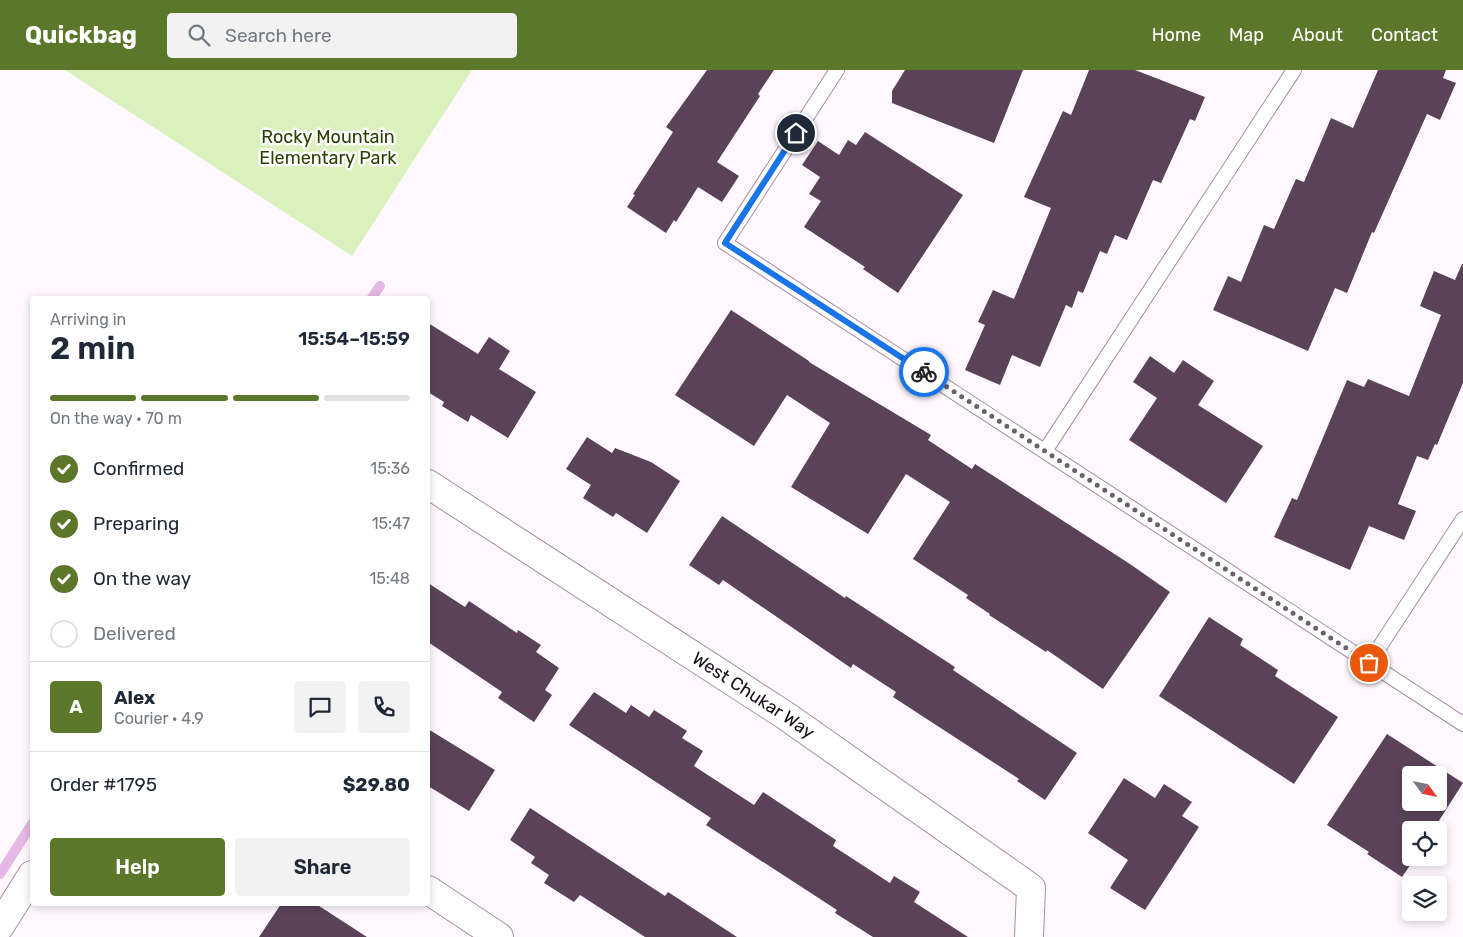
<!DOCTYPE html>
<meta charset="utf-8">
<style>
body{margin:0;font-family:Rubik,sans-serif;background:#f2f2f3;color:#1f2937;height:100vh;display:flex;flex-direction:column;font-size:19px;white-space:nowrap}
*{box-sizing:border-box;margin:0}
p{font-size:16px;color:#747a83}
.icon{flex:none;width:28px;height:28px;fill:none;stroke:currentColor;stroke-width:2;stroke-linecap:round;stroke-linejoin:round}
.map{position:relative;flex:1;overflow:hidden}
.details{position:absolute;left:30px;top:226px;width:400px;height:610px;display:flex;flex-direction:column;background:#fff;border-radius:5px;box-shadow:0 2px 8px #0003}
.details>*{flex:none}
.needle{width:32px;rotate:123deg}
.fabs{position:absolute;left:1402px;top:696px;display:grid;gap:10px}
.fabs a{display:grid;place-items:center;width:45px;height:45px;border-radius:5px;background:#fff;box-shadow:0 2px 8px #0003;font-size:25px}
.pin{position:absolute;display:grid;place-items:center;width:42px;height:42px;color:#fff;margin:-21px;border:2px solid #fff;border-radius:50%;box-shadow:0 1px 5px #0007}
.courier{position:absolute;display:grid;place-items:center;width:50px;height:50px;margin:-25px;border:4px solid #1a73e8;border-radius:50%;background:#fff;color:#222;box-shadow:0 1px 6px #0007}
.summary em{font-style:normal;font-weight:600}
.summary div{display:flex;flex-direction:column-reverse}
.summary{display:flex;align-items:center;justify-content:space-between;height:85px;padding:0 20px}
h1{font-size:32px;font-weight:600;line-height:38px}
.bar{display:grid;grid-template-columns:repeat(4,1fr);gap:8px 5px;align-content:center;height:60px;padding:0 20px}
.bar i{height:6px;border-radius:4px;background:#e0e1e3}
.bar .on{background:#5b772a}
.bar p{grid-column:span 4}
.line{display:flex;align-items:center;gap:12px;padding:0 20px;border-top:1px solid #e0e1e3}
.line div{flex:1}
.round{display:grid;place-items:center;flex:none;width:52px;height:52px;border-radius:5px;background:#f2f2f3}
ol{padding:0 20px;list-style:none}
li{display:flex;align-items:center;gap:15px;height:55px}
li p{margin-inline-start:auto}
li .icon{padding:5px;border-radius:50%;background:#5b772a;color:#fff;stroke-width:4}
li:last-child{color:#747a83}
li i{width:28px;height:28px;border:2px solid #e0e1e3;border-radius:50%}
.button{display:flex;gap:10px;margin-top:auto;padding:10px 20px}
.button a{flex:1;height:58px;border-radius:5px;background:#5b772a;color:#fff;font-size:20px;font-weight:600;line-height:58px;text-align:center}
.button a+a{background:#f2f2f3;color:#1f2937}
header{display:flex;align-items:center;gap:30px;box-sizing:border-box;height:70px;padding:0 25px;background:#5b772a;color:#fff}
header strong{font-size:24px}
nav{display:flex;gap:28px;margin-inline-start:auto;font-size:18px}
.search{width:350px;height:45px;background:#f2f2f3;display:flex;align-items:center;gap:12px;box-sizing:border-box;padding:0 18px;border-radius:5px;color:#747a83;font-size:19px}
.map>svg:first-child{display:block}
.green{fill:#daf0bd}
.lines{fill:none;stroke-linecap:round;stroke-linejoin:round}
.stream{stroke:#e6b8e5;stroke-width:10}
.building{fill:#5a4359;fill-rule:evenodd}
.service-casing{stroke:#a78da6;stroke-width:16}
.minor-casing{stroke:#a78da6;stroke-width:30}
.service{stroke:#fff;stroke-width:14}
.minor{stroke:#fff;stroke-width:28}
.done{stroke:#6a626a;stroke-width:5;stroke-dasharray:0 9}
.route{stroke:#1a73e8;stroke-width:6}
.labels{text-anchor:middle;stroke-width:5;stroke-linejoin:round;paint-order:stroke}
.park-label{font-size:18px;fill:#2c4000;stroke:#fff}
.street-label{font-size:18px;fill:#1a101a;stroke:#fff}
</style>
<header>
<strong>Quickbag</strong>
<div class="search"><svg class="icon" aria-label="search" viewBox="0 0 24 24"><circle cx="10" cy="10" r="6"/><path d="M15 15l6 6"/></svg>Search here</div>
<nav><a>Home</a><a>Map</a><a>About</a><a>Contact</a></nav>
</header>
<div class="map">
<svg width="1463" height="867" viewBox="0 0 1463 867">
<rect width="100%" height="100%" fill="#fff9ff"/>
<path class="green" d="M 65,0 L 472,0 L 352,186 Z"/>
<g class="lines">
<path class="stream" d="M 371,229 L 380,216
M 0,804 L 32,754"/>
</g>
<path class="building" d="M 707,0 L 774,0 L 758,24 L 760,26 L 717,92 L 739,106 L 722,132 L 698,117 L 676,152 L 674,150 L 666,163 L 627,137 L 635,125 L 633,124 L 673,62 L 666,57 Z
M 905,0 L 1023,0 L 994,73 L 892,33 L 892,21 Z
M 1089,0 L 1135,0 L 1205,27 L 1195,51 L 1190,49 L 1161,113 L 1153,110 L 1127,170 L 1115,165 L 1107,184 L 1100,181 L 1083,223 L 1078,221 L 1072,238 L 1066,235 L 1040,297 L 1012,285 L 1000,315 L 965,300 L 985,255 L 978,252 L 993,220 L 1014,229 L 1051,138 L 1024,127 L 1063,41 L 1071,45 Z
M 1378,0 L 1446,0 L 1443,8 L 1456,13 L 1440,50 L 1427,44 L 1374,163 L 1372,162 L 1347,223 L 1335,218 L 1308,281 L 1213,240 L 1228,206 L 1241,212 L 1264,155 L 1274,159 L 1296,109 L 1304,112 L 1331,48 L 1353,58 Z
M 865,62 L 963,125 L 898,223 L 863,199 L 865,197 L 804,157 L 821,131 L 809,124 L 820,107 L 802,95 L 818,71 L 839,85 L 848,70 L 856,75 Z
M 1462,194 L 1463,194 L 1463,313 L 1437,375 L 1435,374 L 1428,390 L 1417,386 L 1398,434 L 1416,441 L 1404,470 L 1369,456 L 1350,500 L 1274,467 L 1292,428 L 1297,430 L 1347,310 L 1364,317 L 1368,309 L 1409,326 L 1441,245 L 1420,236 L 1434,201 L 1455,210 Z
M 731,240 L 809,291 L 809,292 L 931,365 L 928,370 L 972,399 L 975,394 L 1130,494 L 1170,522 L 1103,619 L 1047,580 L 1046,582 L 989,545 L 990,544 L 966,528 L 968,525 L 913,489 L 950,432 L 906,404 L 868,464 L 791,417 L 830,353 L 787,325 L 754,376 L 675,325 Z
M 428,253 L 478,284 L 489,267 L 510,281 L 499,299 L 536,322 L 508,368 L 471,345 L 468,352 L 442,336 L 444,332 L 428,322 Z
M 1150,286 L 1174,303 L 1183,290 L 1214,311 L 1198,335 L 1263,376 L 1226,433 L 1129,370 L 1157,328 L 1133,312 Z
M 587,367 L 612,383 L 615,378 L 651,392 L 680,411 L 647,463 L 616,443 L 613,447 L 583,428 L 591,415 L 566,399 Z
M 722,446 L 845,528 L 846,526 L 955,597 L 953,600 L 1077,683 L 1045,730 L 1017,711 L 1019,709 L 893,627 L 896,622 L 853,594 L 851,598 L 723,510 L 719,515 L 689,495 Z
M 428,513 L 465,537 L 469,531 L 517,563 L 518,560 L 541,575 L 536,582 L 559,598 L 545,620 L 552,625 L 534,652 L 498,628 L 502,622 L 428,572 Z
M 1209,547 L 1243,569 L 1240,575 L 1278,600 L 1275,606 L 1338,647 L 1294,714 L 1159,626 Z
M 594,622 L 626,643 L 631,635 L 649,647 L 654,640 L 687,661 L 682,668 L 703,681 L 694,696 L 754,735 L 763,722 L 836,770 L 833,776 L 890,813 L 894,806 L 920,822 L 914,832 L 968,867 L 873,867 L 835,843 L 837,840 L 706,755 L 711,748 L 569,655 Z
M 428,659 L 495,700 L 469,741 L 428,716 Z
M 1387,664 L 1463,713 L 1433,760 L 1411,760 L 1411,788 L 1415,788 L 1402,807 L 1367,784 L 1369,782 L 1327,755 ZM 1411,705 L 1439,705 L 1439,732 L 1411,732 Z
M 1124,708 L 1155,728 L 1164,714 L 1192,732 L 1182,746 L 1199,757 L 1145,840 L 1110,818 L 1128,790 L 1088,763 Z
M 530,738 L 665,826 L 668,822 L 737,867 L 645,867 L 580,825 L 574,832 L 544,813 L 549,805 L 531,793 L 535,787 L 510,770 Z
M 281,834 L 316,834 L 367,867 L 259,867 Z"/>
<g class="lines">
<defs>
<path id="service" d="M 837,0 L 725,173 L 1463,654
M 1045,381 L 1294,0
M 1369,593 L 1463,449"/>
<g id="minor">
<path id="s1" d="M 428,414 L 786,646 L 1031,818 L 1029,867"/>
<path d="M 428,820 L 499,867"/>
<path d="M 0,856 L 32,805"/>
</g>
</defs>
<use href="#service" class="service-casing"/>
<use href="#minor" class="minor-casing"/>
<use href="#service" class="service"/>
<use href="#minor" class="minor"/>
</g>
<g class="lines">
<path class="done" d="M 924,302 L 1369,593"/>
<path class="route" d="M 796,63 L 725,173 L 924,302"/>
</g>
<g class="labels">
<g class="park-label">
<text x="328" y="73">Rocky Mountain<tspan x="328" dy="21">Elementary Park</tspan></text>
</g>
<g class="street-label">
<text dy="6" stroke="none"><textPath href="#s1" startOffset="388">West Chukar Way</textPath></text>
</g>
</g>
</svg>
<div class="fabs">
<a><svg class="needle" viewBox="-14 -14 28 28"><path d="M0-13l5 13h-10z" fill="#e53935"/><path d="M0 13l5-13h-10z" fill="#747a83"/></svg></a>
<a><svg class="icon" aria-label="locate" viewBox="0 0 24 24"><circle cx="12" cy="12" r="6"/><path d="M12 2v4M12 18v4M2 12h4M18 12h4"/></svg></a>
<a><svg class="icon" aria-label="layers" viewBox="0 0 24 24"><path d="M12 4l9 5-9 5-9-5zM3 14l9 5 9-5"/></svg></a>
</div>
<div class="pin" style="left:1369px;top:593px;background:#ea580c"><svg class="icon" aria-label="bag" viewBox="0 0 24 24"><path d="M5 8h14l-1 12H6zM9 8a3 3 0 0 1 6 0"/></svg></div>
<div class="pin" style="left:796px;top:63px;background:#1f2937"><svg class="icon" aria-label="home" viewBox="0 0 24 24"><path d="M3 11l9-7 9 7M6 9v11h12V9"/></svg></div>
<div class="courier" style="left:924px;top:302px"><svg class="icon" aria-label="bike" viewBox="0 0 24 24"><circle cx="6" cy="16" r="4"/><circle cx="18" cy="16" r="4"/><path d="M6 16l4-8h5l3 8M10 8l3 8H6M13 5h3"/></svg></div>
<section class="details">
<div class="summary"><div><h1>2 min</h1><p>Arriving in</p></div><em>15:54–15:59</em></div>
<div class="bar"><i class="on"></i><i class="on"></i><i class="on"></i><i></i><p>On the way · 70 m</p></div>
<ol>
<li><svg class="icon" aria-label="check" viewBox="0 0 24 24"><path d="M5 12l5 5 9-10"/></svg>Confirmed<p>15:36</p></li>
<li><svg class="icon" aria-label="check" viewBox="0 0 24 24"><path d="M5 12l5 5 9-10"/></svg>Preparing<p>15:47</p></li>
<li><svg class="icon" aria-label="check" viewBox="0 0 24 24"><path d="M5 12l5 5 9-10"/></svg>On the way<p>15:48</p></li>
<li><i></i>Delivered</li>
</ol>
<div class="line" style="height:90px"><b class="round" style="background:#5b772a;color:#fff">A</b><div><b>Alex</b><p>Courier · 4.9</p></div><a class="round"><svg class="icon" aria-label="chat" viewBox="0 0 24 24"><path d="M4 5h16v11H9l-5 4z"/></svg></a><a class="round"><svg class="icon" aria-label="phone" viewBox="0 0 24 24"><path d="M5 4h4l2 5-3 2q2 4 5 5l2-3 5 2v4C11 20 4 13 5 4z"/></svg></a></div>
<div class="line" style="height:65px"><div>Order #1795</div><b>$29.80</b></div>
<div class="button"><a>Help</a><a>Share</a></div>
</section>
</div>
